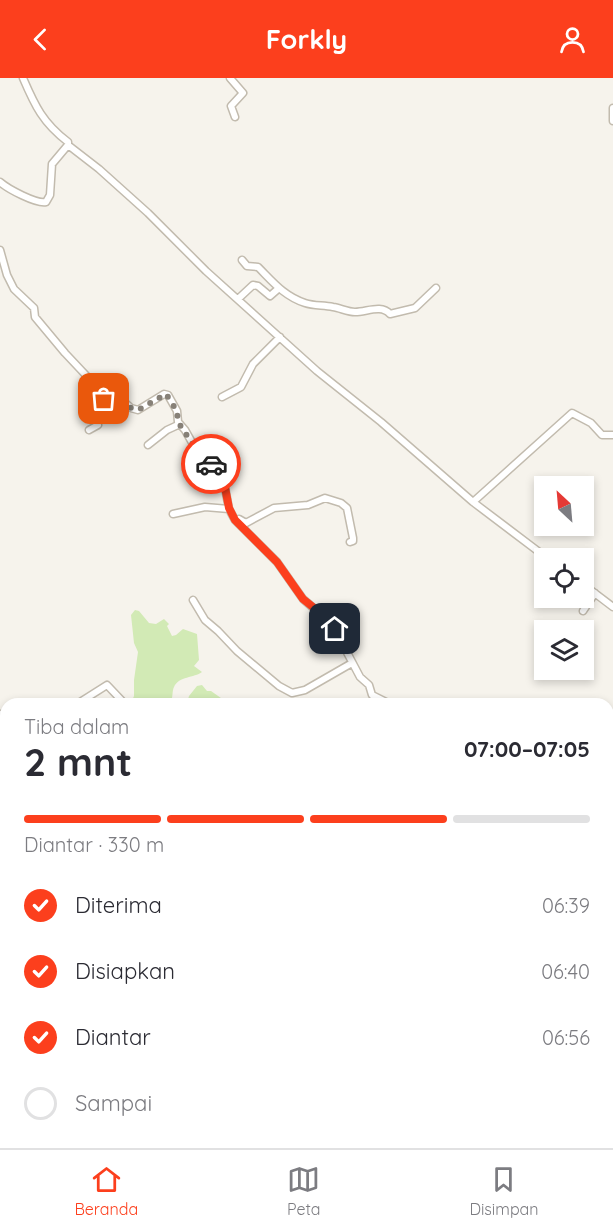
<!DOCTYPE html>
<html lang="id">
<meta charset="utf-8">
<style>
body{margin:0;font-family:Quicksand,sans-serif;background:#f2f2f3;color:#2b2b33;height:100vh;display:flex;flex-direction:column;font-size:22px;white-space:nowrap}
*{box-sizing:border-box;margin:0}
p{font-size:20px;color:#7c7c81}
.icon{flex:none;width:33px;height:33px;fill:none;stroke:currentColor;stroke-width:2;stroke-linecap:round;stroke-linejoin:round}
.map{position:relative;flex:1;overflow:hidden}
.sheet{position:absolute;left:0px;top:620px;width:614px;height:452px;display:flex;flex-direction:column;background:#fff;border-radius:18px 18px 0 0;box-shadow:0 3px 9px #0003}
.sheet>*{flex:none}
.needle{width:39px;rotate:334deg}
.fabs{position:absolute;left:534px;top:398px;display:grid;gap:12px}
.fabs a{display:grid;place-items:center;width:60px;height:60px;border-radius:0px;background:#fff;box-shadow:0 3px 9px #0003;font-size:30px}
.pin{position:absolute;display:grid;place-items:center;width:51px;height:51px;color:#fff;margin:-26px;border-radius:12px;box-shadow:0 3px 9px #0006}
.courier{position:absolute;display:grid;place-items:center;width:60px;height:60px;margin:-30px;border:4px solid #fc3f1d;border-radius:50%;background:#fff;color:#222;box-shadow:0 2px 8px #0007}
.summary em{font-style:normal;font-weight:700}
.summary div{display:flex;flex-direction:column-reverse}
.summary{display:flex;align-items:center;justify-content:space-between;height:102px;padding:0 24px}
h1{font-size:39px;font-weight:700;line-height:45px}
.bar{display:grid;grid-template-columns:repeat(4,1fr);gap:9px 6px;align-content:center;height:72px;padding:0 24px}
.bar i{height:8px;border-radius:4px;background:#e1e1e2}
.bar .selected{background:#fc3f1d}
.bar p{grid-column:span 4}
ol{padding:0 24px;list-style:none}
li{display:flex;align-items:center;gap:18px;height:66px}
li p{margin-inline-start:auto}
li .icon{padding:6px;border-radius:50%;background:#fc3f1d;color:#fff;stroke-width:4}
li:last-child{color:#7c7c81}
li i{width:33px;height:33px;border:3px solid #e1e1e2;border-radius:50%}
header{display:flex;justify-content:space-between;align-items:center;height:78px;padding:0 24px;background:#fc3f1d;color:#fff;font-size:27px;font-weight:700}
.menu{display:flex;justify-content:space-around;align-items:center;height:84px;border-top:2px solid #e1e1e2;background:#fff;font-size:16px;color:#7c7c81}
.menu a{display:grid;justify-items:center;gap:3px}
.menu .selected{color:#fc3f1d}
.map>svg:first-child{display:block}
.green{fill:#d2eab5}
.lines{fill:none;stroke-linecap:round;stroke-linejoin:round}
.minor-casing{stroke:#c2bbae;stroke-width:9}
.minor{stroke:#fff;stroke-width:6}
.done{stroke:#878178;stroke-width:6;stroke-dasharray:0 10.8}
.route{stroke:#fc3f1d;stroke-width:8}
</style>
<header><svg class="icon" aria-label="back" viewBox="0 0 24 24"><path d="M15 5l-7 7 7 7"/></svg>Forkly<svg class="icon" aria-label="person" viewBox="0 0 24 24"><circle cx="12" cy="8" r="4"/><path d="M4 21q1-7 8-7t8 7"/></svg></header>
<div class="map">
<svg width="613" height="1070" viewBox="0 0 613 1070">
<rect width="100%" height="100%" fill="#f6f3ec"/>
<path class="green" d="M 135,532 L 139,533 L 149,545 L 156,546 L 164,541 L 169,546 L 167,548 L 172,558 L 176,557 L 183,551 L 197,556 L 199,582 L 194,588 L 202,594 C 194,600 179,598 174,609 C 172,613 173,619 171,624 L 167,625 L 161,620 L 157,621 L 157,625 L 131,625 L 134,618 L 134,602 L 138,574 L 134,565 L 131,537 Z
M 202,607 L 207,613 L 211,613 L 228,625 L 187,625 L 189,618 L 197,608 Z"/>
<g class="lines">
<defs>
<path id="minor" d="M 230,0 L 243,15 L 231,28 L 235,39
M 613,30 L 613,43
M 68,67 L 99,91 L 148,135 L 206,193 L 317,293 L 381,344 L 473,424 L 547,480
M 0,104 C 8,111 36,126 46,124 L 50,117 L 52,86 L 68,67 L 68,64 C 43,45 35,28 23,0
M 0,172 L 7,197 L 14,211 L 34,230 L 35,239 L 65,275 L 97,309 L 108,325 L 121,321 L 131,330 L 138,332 L 164,316 L 168,317 L 177,333 L 178,344 L 185,352 L 194,368 L 223,399 L 229,431 L 235,442 L 277,484 L 303,521 L 332,546 L 360,599 L 369,607 L 372,617 L 390,626
M 242,182 L 247,188 L 258,189 C 273,204 284,218 305,225 C 314,228 323,227 333,229 C 340,230 348,234 355,234 C 367,234 381,226 390,236 L 415,230 L 436,210
M 238,221 L 253,207 L 258,208 L 270,218 L 278,211
M 222,319 L 241,309 L 253,286 L 280,259
M 89,352 L 98,347 L 95,337 L 107,330 L 108,325
M 148,367 L 167,352 L 180,346
M 473,424 L 572,335 L 591,345 L 602,357 L 613,357
M 173,436 L 205,429 L 229,431
M 239,441 L 246,445 L 274,430 L 308,427 L 325,420 L 341,425 L 347,430 L 353,460 L 353,463 L 350,464
M 584,507 L 613,529
M 193,522 L 205,542 L 218,553 L 237,573 L 279,608 L 292,615 L 305,612 L 352,585
M 583,533 L 595,515
M 77,626 L 107,607 L 125,626
M 0,636 L 6,644
M 608,750 L 613,752
M 0,801 L 6,805
M 608,926 L 613,923
M 293,1065 L 301,1070
M 6,1070 L 44,1065
M 393,1070 L 396,1065
M 459,1070 L 462,1065"/>
</defs>
<use href="#minor" class="minor-casing"/>
<use href="#minor" class="minor"/>
</g>
<g class="lines">
<path class="done" d="M 104,321 L 108,325 L 121,321 L 131,330 L 138,332 L 166,316 L 177,333 L 178,344 L 200,377 L 211,386"/>
<path class="route" d="M 211,386 L 223,399 L 229,430 L 235,442 L 277,484 L 303,521 L 329,542 L 335,551"/>
</g>
</svg>
<div class="fabs">
<a><svg class="needle" viewBox="-14 -14 28 28"><path d="M0-13l5 13h-10z" fill="#e53935"/><path d="M0 13l5-13h-10z" fill="#7c7c81"/></svg></a>
<a><svg class="icon" aria-label="locate" viewBox="0 0 24 24"><circle cx="12" cy="12" r="6"/><path d="M12 2v4M12 18v4M2 12h4M18 12h4"/></svg></a>
<a><svg class="icon" aria-label="layers" viewBox="0 0 24 24"><path d="M12 4l9 5-9 5-9-5zM3 14l9 5 9-5"/></svg></a>
</div>
<div class="pin" style="left:104px;top:321px;background:#ea580c"><svg class="icon" aria-label="bag" viewBox="0 0 24 24"><path d="M5 8h14l-1 12H6zM9 8a3 3 0 0 1 6 0"/></svg></div>
<div class="pin" style="left:335px;top:551px;background:#1f2937"><svg class="icon" aria-label="home" viewBox="0 0 24 24"><path d="M3 11l9-7 9 7M6 9v11h12V9"/></svg></div>
<div class="courier" style="left:211px;top:386px"><svg class="icon" aria-label="car" viewBox="0 0 24 24"><path d="M5 17H2v-5l4-1 3-4h7l3 4 3 1v5h-3M9 17h6M6 11h13"/><circle cx="7" cy="17" r="2"/><circle cx="17" cy="17" r="2"/></svg></div>
<section class="sheet">
<div class="summary"><div><h1>2 mnt</h1><p>Tiba dalam</p></div><em>07:00–07:05</em></div>
<div class="bar"><i class="selected"></i><i class="selected"></i><i class="selected"></i><i></i><p>Diantar · 330 m</p></div>
<ol>
<li><svg class="icon" aria-label="check" viewBox="0 0 24 24"><path d="M5 12l5 5 9-10"/></svg>Diterima<p>06:39</p></li>
<li><svg class="icon" aria-label="check" viewBox="0 0 24 24"><path d="M5 12l5 5 9-10"/></svg>Disiapkan<p>06:40</p></li>
<li><svg class="icon" aria-label="check" viewBox="0 0 24 24"><path d="M5 12l5 5 9-10"/></svg>Diantar<p>06:56</p></li>
<li><i></i>Sampai</li>
</ol>
</section>
</div>
<nav class="menu">
<a class="selected"><svg class="icon" aria-label="home" viewBox="0 0 24 24"><path d="M3 11l9-7 9 7M6 9v11h12V9"/></svg>Beranda</a>
<a><svg class="icon" aria-label="map" viewBox="0 0 24 24"><path d="M3 6l6-2 6 2 6-2v14l-6 2-6-2-6 2zM9 4v14M15 6v14"/></svg>Peta</a>
<a><svg class="icon" aria-label="saved" viewBox="0 0 24 24"><path d="M7 4h10v16l-5-4-5 4z"/></svg>Disimpan</a>
</nav>
